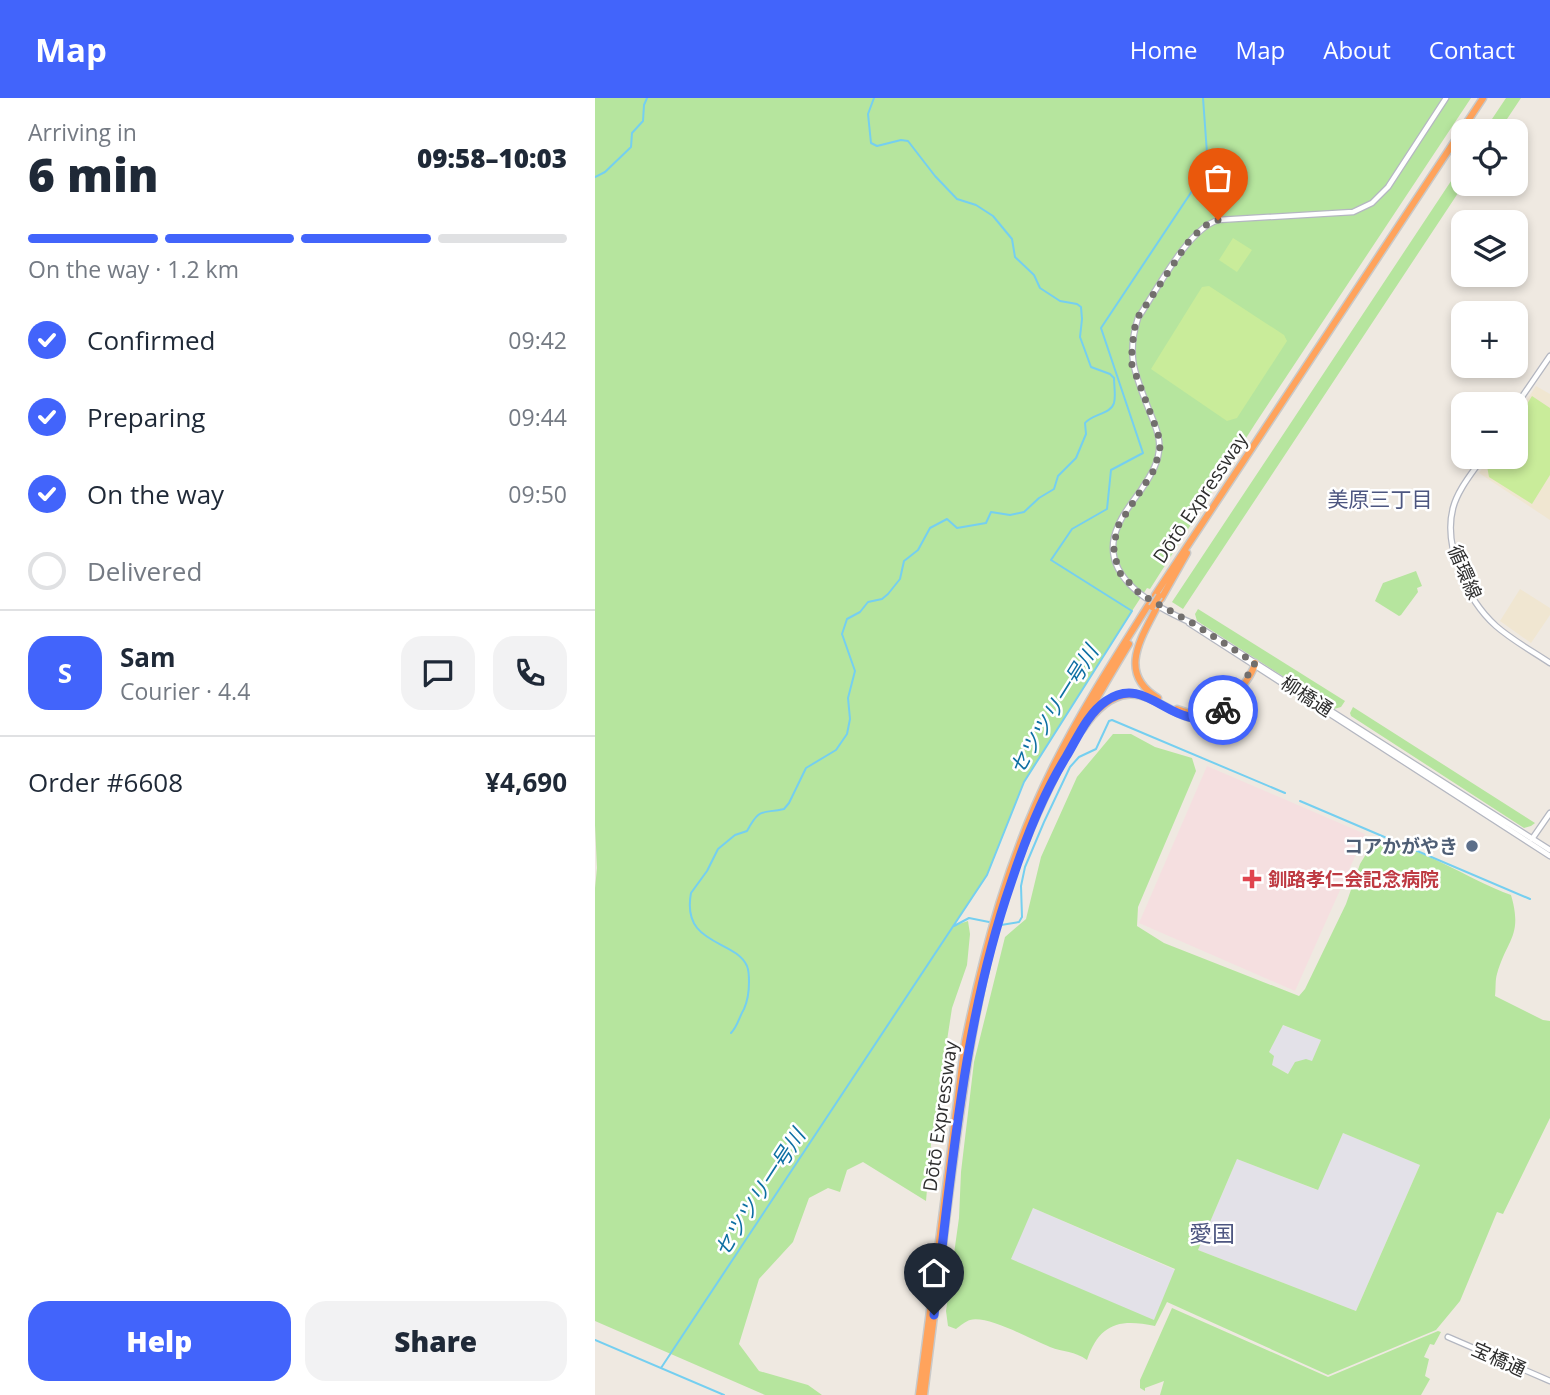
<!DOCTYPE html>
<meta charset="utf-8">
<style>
body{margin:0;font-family:"Open Sans","Noto Sans JP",sans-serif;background:#f2f2f3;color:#1f2937;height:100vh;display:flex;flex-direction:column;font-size:26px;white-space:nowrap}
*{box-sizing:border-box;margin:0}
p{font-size:23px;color:#747a83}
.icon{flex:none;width:38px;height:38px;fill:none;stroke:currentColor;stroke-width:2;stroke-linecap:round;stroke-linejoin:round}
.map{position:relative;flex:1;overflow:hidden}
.side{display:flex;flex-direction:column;background:#fff;width:595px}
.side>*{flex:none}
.buttons{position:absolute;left:856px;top:21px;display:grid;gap:14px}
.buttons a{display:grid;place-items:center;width:77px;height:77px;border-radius:14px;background:#fff;box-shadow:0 4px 10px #0003;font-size:35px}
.pin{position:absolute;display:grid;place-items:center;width:60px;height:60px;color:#fff;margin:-72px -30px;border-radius:50% 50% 50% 0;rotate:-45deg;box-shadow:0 0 7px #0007}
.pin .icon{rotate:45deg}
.courier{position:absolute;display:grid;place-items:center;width:70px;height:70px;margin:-35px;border:5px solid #4264fb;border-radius:50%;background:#fff;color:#222;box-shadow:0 2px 9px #0007}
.overview em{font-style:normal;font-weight:800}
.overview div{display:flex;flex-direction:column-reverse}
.overview{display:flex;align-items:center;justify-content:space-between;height:119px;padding:0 28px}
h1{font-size:46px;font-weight:800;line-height:52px}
.bar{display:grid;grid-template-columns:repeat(4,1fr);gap:10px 7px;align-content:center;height:84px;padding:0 28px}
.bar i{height:9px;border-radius:5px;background:#e0e1e3}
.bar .on{background:#4264fb}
.bar p{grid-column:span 4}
.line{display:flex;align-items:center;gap:18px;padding:0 28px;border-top:2px solid #e0e1e3}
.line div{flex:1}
.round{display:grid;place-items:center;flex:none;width:74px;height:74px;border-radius:21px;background:#f2f2f3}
ol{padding:0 28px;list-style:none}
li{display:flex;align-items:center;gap:21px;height:77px}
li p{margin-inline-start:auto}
li .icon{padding:7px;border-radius:50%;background:#4264fb;color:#fff;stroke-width:4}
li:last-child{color:#747a83}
li i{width:38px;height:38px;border:4px solid #e0e1e3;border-radius:50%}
.cta{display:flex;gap:14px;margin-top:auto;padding:14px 28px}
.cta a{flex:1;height:80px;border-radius:21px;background:#4264fb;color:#fff;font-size:28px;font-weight:800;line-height:80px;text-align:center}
.cta a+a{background:#f2f2f3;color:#1f2937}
header{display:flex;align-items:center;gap:42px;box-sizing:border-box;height:98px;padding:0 35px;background:#4264fb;color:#fff}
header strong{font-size:33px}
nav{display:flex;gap:38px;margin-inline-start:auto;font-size:24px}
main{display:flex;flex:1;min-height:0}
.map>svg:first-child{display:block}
.industrial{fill:#e3e1e8}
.education{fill:#f0e6d1}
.medical{fill:#f5dfe0}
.green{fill:#b6e59e;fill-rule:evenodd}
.pitch{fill:#c9ec9a}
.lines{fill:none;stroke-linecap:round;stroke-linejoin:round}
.stream{stroke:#75cff0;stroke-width:2}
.minor-casing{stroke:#b4b7c1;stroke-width:7}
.highway-casing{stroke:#c9c9c9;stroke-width:9}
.minor{stroke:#fff;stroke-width:4.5}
.highway{stroke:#ffa35c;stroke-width:6}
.highway-bridge-casing{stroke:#c9c9c9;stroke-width:9;stroke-linecap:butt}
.highway-bridge{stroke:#ffa35c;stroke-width:6}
.done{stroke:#726f6d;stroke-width:7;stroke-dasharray:0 12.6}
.route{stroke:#4264fb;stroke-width:9}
.service-dot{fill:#5c6f8a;stroke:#fff;stroke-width:2.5}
.health-dot{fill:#e0444e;stroke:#fff;stroke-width:2.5}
.labels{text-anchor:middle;stroke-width:5;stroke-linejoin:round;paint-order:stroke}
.street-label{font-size:19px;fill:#2e2e2e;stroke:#fff}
.service-label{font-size:19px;font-weight:bold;fill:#4e5e75;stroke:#fff;text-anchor:end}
.health-label{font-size:19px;font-weight:bold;fill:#be3a42;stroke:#fff;text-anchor:start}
.neighbourhood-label{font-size:21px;fill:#4d5680;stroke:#fff}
.water-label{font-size:21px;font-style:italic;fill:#0d6fa3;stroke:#fff}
.quarter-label{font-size:23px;fill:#4d5680;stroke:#fff}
</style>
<header>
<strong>Map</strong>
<nav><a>Home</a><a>Map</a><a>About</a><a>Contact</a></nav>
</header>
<main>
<section class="side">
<div class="overview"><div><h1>6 min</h1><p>Arriving in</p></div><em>09:58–10:03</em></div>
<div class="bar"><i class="on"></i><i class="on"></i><i class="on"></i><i></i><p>On the way · 1.2 km</p></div>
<ol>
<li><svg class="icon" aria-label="check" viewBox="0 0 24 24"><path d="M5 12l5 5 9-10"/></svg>Confirmed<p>09:42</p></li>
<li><svg class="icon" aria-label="check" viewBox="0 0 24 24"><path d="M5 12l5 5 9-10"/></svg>Preparing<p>09:44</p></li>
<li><svg class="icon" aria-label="check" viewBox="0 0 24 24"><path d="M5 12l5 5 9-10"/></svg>On the way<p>09:50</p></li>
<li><i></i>Delivered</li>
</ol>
<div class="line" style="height:126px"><b class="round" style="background:#4264fb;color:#fff">S</b><div><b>Sam</b><p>Courier · 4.4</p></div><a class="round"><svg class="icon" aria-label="chat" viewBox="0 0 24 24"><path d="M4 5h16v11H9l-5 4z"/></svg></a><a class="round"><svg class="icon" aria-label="phone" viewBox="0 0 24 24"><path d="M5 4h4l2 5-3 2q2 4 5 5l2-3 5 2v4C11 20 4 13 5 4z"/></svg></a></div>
<div class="line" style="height:91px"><div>Order #6608</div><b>¥4,690</b></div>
<div class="cta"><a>Help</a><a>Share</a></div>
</section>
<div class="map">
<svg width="955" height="1297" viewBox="0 0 955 1297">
<rect width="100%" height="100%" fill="#efe9e1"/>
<path class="industrial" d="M 687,927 L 726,942 L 717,964 L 694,976 L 676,967 L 674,954 Z
M 748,1035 L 825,1067 L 761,1213 L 603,1152 L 642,1061 L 722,1092 Z
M 438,1110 L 580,1172 L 559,1223 L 415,1161 Z"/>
<path class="education" d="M 941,288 L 955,296 L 955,422 L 884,375 L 895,359 L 920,359 L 921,319 Z
M 925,491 L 955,510 L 955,517 L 936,545 L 905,523 Z"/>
<path class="medical" d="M 612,668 L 770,736 L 700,893 L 544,825 Z"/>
<path class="green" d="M 0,0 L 876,0 L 660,326 L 555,491 L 552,490 L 537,513 L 429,684 L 392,777 L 358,828 L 373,823 L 375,836 L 372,867 L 357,910 L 336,1046 L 331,1103 L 268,1064 L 252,1072 L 245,1094 L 233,1090 L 214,1100 L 198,1144 L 164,1181 L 144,1246 L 164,1273 L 213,1287 L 227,1297 L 170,1297 L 0,1223 L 0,790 L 2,770 L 0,727 Z
M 911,0 L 926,0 L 904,33 L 889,33 Z
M 868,65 L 869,86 L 588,511 L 577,504 Z
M 821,473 L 827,488 L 822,490 L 823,494 L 806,517 L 804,518 L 780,503 L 788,485 Z
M 603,511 L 750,603 L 746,609 L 739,611 L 602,523 L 600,516 Z
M 758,609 L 940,725 L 936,728 L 929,730 L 756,618 L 755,615 Z
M 518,636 L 536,636 L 560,649 L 597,660 L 601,673 L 543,809 L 542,828 L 569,845 L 704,898 L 710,891 L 751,806 L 765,766 L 779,743 C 823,746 874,782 916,797 C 928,838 912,841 902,876 C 900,882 901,891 900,898 L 948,922 L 955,923 L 955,1020 L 908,1116 L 902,1114 L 865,1203 L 841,1232 L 733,1277 L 572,1204 L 560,1228 C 524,1220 504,1226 492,1262 C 480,1253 468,1254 455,1249 C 437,1242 393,1217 375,1222 C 371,1223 365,1228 361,1231 L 353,1228 L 351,1213 L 364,1120 L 366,1074 L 379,964 L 410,839 L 431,821 L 446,759 L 482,679 ZM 688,927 L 726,942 L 717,963 L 711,961 L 700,964 L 693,976 L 677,967 L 679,958 L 674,954 ZM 748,1035 L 825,1067 L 761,1213 L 603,1152 L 642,1061 L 723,1092 ZM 438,1110 L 580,1171 L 559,1222 L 416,1161 Z
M 577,1210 L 733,1279 L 843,1233 L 846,1234 L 839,1247 L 835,1246 L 829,1259 L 834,1261 L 830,1278 L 835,1281 L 826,1297 L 565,1297 L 569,1283 L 550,1290 L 550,1293 L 545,1290 L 545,1282 Z"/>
<path class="pitch" d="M 638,140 L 657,152 L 642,174 L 624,162 Z
M 614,188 L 689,237 L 692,243 L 642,320 L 632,323 L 556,271 L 607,189 Z
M 937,298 L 955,310 L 955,377 L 937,406 L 894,379 L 892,368 L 898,359 L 920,359 L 921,323 Z"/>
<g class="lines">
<path class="stream" d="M 0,79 L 10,74 L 36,49 L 37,35 L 48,23 L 49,7 L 52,0
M 705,703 L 935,801
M 406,827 L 424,824 L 427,819 L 426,788 L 430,769 L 449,724 L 475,669 L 484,659 L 501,651 L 514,623 L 517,622 L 690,695
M 359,828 L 374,820 L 394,824
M 136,935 C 143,928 144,919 149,911 C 153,902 154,894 154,884 C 154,878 154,873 152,868 C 140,841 86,848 96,795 L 112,773 L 123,751 L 140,737 L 152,733 C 165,709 166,716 189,711 L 194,705 L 211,670 L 241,652 L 252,636 L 255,621 L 253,600 L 260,573 L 247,536 L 252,521 L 265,514 L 273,504 L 287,501 L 293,496 L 305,481 L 309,463 L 323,452 L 335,430 L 352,421 L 362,430 L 391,425 L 396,414 L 415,417 L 429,414 L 444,400 L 459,391 L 463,378 L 481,360 L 491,336 L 490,325 C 497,316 516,316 519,305 C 521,298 519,288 519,280 L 515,276 L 496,269 L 485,239 L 487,221 L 486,209 L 482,206 L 465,203 L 445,190 L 439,177 L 420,159 L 417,141 L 398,118 L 381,107 L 362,101 L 340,78 L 313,43 L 306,42 L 282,48 L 276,45 L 273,16 L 279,0
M 0,1242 L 129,1297
M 66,1270 L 392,777 L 429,684 L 537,513 L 456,462 L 477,431 L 512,411 L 516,372 L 548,355 L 506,230 L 613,69 L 608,0"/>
<defs>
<path id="minor" d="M 851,0 L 793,89 L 777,105 L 758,114 L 623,122 C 592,132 562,192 543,220 C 531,258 540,276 554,312 C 558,322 563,332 564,343 C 566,362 556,377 546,392 C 538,403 528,415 523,428 C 500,479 562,510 599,526 L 955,752
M 920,309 L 955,258
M 888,359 C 878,374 863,391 858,410 C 848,449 872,502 901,528 C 917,542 937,553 955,565
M 594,525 L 955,758
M 937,741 L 955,715
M 853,1239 L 955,1283"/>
<path id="highway" d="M 560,497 L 888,0
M 566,501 L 592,455
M 561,511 C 545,542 523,576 563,600
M 582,611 L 600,617 L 618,613
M 487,632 C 551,536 589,674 641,597 C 648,587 658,576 660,565
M 324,1297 L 370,944 C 389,850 414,758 457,671 C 485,614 520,560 554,506
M 329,1297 C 338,1223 348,1149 357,1075 C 369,986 381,896 407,809 C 436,715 483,630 534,546"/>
</defs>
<use href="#minor" class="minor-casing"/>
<use href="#highway" class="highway-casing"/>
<use href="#minor" class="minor"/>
<use href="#highway" class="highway"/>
<defs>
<path id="highway-bridge" d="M 557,509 L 564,498"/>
</defs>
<use href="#highway-bridge" class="highway-bridge-casing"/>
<use href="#highway-bridge" class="highway-bridge"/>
</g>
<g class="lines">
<path class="done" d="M 623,122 L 609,128 L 594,143 L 543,219 L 539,232 L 536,264 L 563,335 L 565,351 L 559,372 L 523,428 L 519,446 L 519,456 L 525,475 L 545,496 L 599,526 L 660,565 L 638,602 L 628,612"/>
<path class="route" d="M 339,1217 C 357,1072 368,924 416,785 C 430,742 447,698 471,659 C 482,641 492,616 511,603 C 555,572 579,643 628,612"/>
</g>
<circle class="service-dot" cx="877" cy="748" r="7"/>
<path class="health-dot" d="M653.5 770.5h7v7h7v7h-7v7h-7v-7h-7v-7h7z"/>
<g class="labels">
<g class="street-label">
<text transform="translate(605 400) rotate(-56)" y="7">Dōtō Expressway</text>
<text transform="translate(870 474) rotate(67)" y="7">循環線</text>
<text transform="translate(712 598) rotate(33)" y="7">柳橋通</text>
<text transform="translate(345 1018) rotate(-82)" y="7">Dōtō Expressway</text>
<text transform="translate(904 1261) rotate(24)" y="7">宝橋通</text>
</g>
<g class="service-label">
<text x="863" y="755">コアかがやき</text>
</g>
<g class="health-label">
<text x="673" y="788">釧路孝仁会記念病院</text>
</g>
<g class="neighbourhood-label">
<text x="785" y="409">美原三丁目</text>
</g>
<g class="water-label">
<text transform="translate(459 612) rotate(-58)" y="7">セツツリ一号川</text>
<text transform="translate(165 1095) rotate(-57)" y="7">セツツリ一号川</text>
</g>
<g class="quarter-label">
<text x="617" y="1144">愛国</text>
</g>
</g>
</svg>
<div class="buttons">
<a><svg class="icon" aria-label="locate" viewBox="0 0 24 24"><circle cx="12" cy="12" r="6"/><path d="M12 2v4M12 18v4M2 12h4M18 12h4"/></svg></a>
<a><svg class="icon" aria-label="layers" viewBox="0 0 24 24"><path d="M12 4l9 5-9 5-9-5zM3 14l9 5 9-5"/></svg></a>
<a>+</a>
<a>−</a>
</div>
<div class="pin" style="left:623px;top:122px;background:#ea580c"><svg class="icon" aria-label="bag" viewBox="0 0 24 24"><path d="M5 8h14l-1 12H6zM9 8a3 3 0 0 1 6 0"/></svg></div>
<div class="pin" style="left:339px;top:1217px;background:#1f2937"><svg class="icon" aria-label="home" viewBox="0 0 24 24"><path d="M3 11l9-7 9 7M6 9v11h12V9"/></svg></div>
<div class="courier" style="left:628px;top:612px"><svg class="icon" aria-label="bike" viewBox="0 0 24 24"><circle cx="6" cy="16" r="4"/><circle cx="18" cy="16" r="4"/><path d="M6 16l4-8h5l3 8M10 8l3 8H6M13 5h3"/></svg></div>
</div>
</main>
